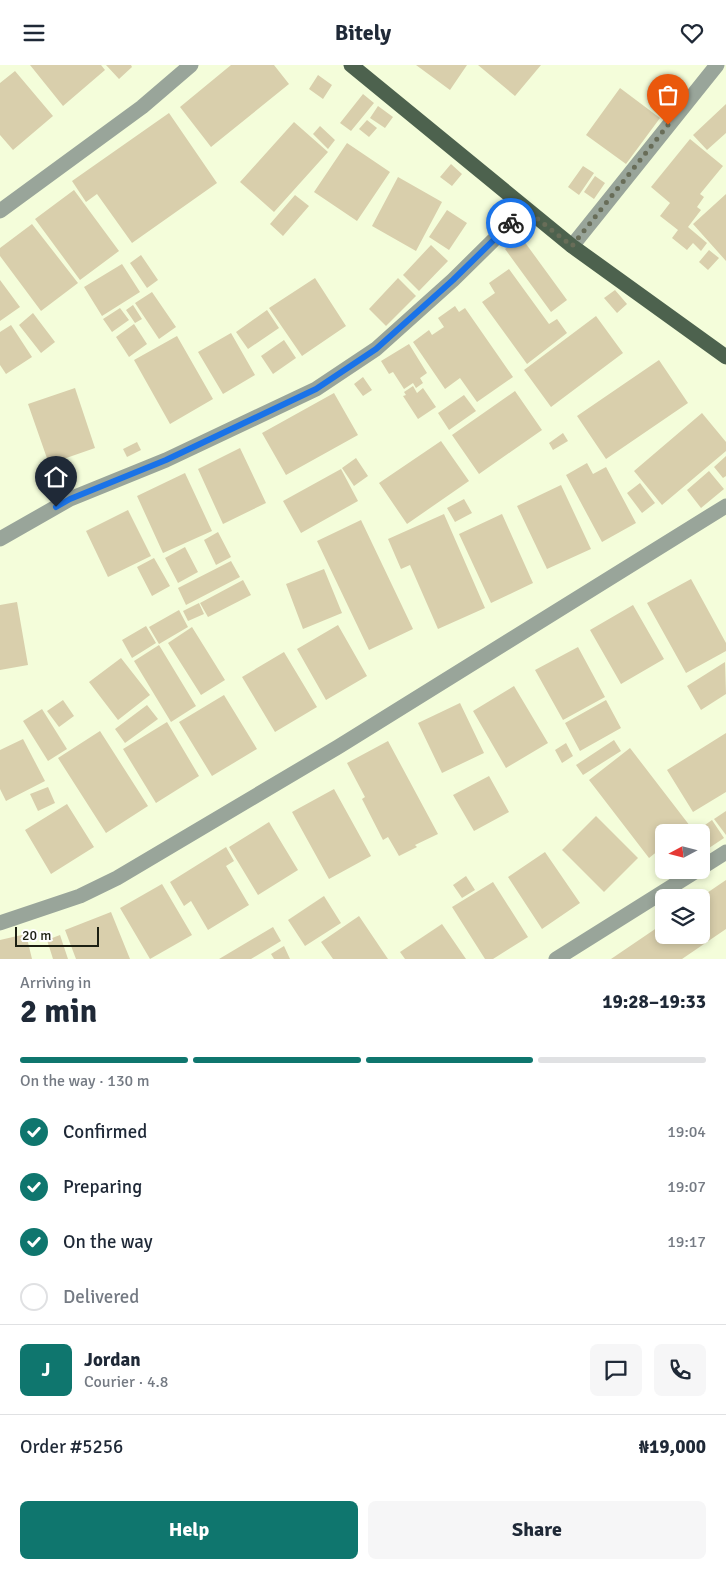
<!DOCTYPE html>
<meta charset="utf-8">
<style>
body{margin:0;font-family:Signika,sans-serif;background:#f6f6f7;color:#1f2937;height:100vh;display:flex;flex-direction:column;font-size:19px;white-space:nowrap}
*{box-sizing:border-box;margin:0}
p{font-size:16px;color:#747a83}
.icon{flex:none;width:28px;height:28px;fill:none;stroke:currentColor;stroke-width:2;stroke-linecap:round;stroke-linejoin:round}
.map{position:relative;height:894px;overflow:hidden}
.details{display:flex;flex-direction:column;background:#fff;flex:1}
.details>*{flex:none}
.needle{width:32px;rotate:263deg}
.buttons{position:absolute;left:655px;top:759px;display:grid;gap:10px}
.buttons a{display:grid;place-items:center;width:55px;height:55px;border-radius:8px;background:#fff;box-shadow:0 2px 8px #0003;font-size:25px}
.scale{position:absolute;left:15px;bottom:12px;width:84px;box-sizing:border-box;padding-left:5px;border:2px solid #1c1f12;border-top:0;font-size:14px;line-height:18px;white-space:nowrap;color:#1c1f12;-webkit-text-stroke:4px #fff;paint-order:stroke}
.pin{position:absolute;display:grid;place-items:center;width:42px;height:42px;color:#fff;margin:-51px -21px;border-radius:50% 50% 50% 0;rotate:-45deg;box-shadow:0 0 5px #0007}
.pin .icon{rotate:45deg}
.courier{position:absolute;display:grid;place-items:center;width:50px;height:50px;margin:-25px;border:4px solid #1a73e8;border-radius:50%;background:#fff;color:#222;box-shadow:0 1px 6px #0007}
.overview em{font-style:normal;font-weight:800}
.overview div{display:flex;flex-direction:column-reverse}
.overview{display:flex;align-items:center;justify-content:space-between;height:85px;padding:0 20px}
h1{font-size:32px;font-weight:800;line-height:38px}
.bar{display:grid;grid-template-columns:repeat(4,1fr);gap:8px 5px;align-content:center;height:60px;padding:0 20px}
.bar i{height:6px;border-radius:4px;background:#e0e1e3}
.bar .active{background:#0f766e}
.bar p{grid-column:span 4}
.line{display:flex;align-items:center;gap:12px;padding:0 20px;border-top:1px solid #e0e1e3}
.line div{flex:1}
.round{display:grid;place-items:center;flex:none;width:52px;height:52px;border-radius:8px;background:#f6f6f7}
ol{padding:0 20px;list-style:none}
li{display:flex;align-items:center;gap:15px;height:55px}
li p{margin-inline-start:auto}
li .icon{padding:5px;border-radius:50%;background:#0f766e;color:#fff;stroke-width:4}
li:last-child{color:#747a83}
li i{width:28px;height:28px;border:2px solid #e0e1e3;border-radius:50%}
.primary-button{display:flex;gap:10px;margin-top:auto;padding:10px 20px}
.primary-button a{flex:1;height:58px;border-radius:8px;background:#0f766e;color:#fff;font-size:20px;font-weight:800;line-height:58px;text-align:center}
.primary-button a+a{background:#f6f6f7;color:#1f2937}
header{display:flex;justify-content:space-between;align-items:center;height:65px;padding:0 20px;background:#fff;font-size:22px;font-weight:800}
.map>svg:first-child{display:block}
.building{fill:#d9cfac}
.lines{fill:none;stroke-linecap:round;stroke-linejoin:round}
.minor{stroke:#99a59a;stroke-width:15}
.major{stroke:#4d624e;stroke-width:15}
.done{stroke:#686d58;stroke-width:5;stroke-dasharray:0 9}
.route{stroke:#1a73e8;stroke-width:6}
</style>
<header><svg class="icon" aria-label="menu" viewBox="0 0 24 24"><path d="M4 6h16M4 12h16M4 18h16"/></svg>Bitely<svg class="icon" aria-label="heart" viewBox="0 0 24 24"><path d="M12 20l-8-8c-3-5 5-10 8-4 3-6 11-1 8 4z"/></svg></header>
<div class="map">
<svg width="726" height="894" viewBox="0 0 726 894">
<rect width="100%" height="100%" fill="#f4fdda"/>
<path class="building" d="M 30,0 L 101,0 L 105,5 L 63,41 Z
M 106,0 L 131,0 L 132,2 L 119,14 Z
M 231,0 L 274,0 L 289,19 L 211,82 L 180,42 Z
M 416,0 L 467,0 L 450,25 Z
M 478,0 L 541,0 L 515,31 Z
M 15,6 L 53,51 L 13,85 L 0,70 L 0,18 Z
M 318,10 L 332,20 L 323,34 L 309,24 Z
M 620,23 L 660,53 L 626,99 L 586,70 Z
M 363,29 L 374,38 L 351,66 L 340,58 Z
M 726,39 L 726,68 L 707,85 L 693,70 Z
M 378,41 L 393,52 L 385,63 L 370,53 Z
M 169,48 L 217,118 L 132,178 L 97,129 L 86,137 L 72,116 Z
M 367,55 L 377,63 L 369,72 L 359,64 Z
M 294,57 L 328,87 L 274,147 L 240,117 Z
M 320,61 L 335,75 L 328,84 L 313,69 Z
M 690,74 L 723,101 L 700,129 L 704,132 L 697,142 L 701,145 L 688,162 L 707,178 L 701,186 L 693,178 L 687,185 L 672,173 L 678,165 L 660,151 L 670,138 L 651,122 Z
M 347,78 L 390,107 L 357,156 L 314,127 Z
M 451,99 L 462,109 L 452,121 L 440,112 Z
M 583,101 L 594,108 L 579,130 L 568,122 Z
M 595,111 L 605,118 L 594,134 L 584,127 Z
M 398,112 L 442,137 L 416,186 L 372,161 Z
M 74,125 L 119,186 L 80,215 L 35,154 Z
M 726,129 L 726,196 L 693,159 Z
M 295,130 L 309,141 L 283,171 L 270,159 Z
M 447,145 L 467,158 L 449,185 L 429,172 Z
M 32,159 L 78,218 L 41,246 L 0,191 L 0,183 Z
M 521,172 L 567,235 L 551,247 L 505,184 Z
M 431,180 L 448,196 L 419,226 L 403,210 Z
M 709,185 L 719,193 L 708,205 L 699,197 Z
M 141,190 L 158,215 L 147,223 L 130,198 Z
M 122,199 L 140,227 L 102,251 L 84,222 Z
M 509,204 L 549,259 L 557,254 L 567,268 L 527,299 L 482,237 L 495,228 L 489,218 Z
M 315,213 L 346,261 L 302,291 L 269,243 Z
M 398,213 L 416,231 L 386,261 L 369,244 Z
M 0,215 L 20,242 L 0,256 Z
M 615,225 L 627,239 L 617,248 L 604,233 Z
M 152,227 L 176,262 L 159,274 L 135,238 Z
M 133,240 L 142,254 L 135,258 L 126,245 Z
M 455,241 L 459,247 L 465,243 L 513,312 L 477,337 L 460,313 L 445,324 L 413,277 L 429,265 L 432,270 L 444,262 L 438,253 Z
M 120,243 L 129,255 L 112,267 L 103,254 Z
M 267,245 L 279,263 L 248,284 L 236,267 Z
M 33,248 L 55,277 L 41,288 L 19,260 Z
M 596,251 L 623,288 L 551,342 L 524,305 Z
M 134,259 L 147,279 L 129,292 L 116,272 Z
M 11,260 L 32,292 L 6,309 L 0,300 L 0,267 Z
M 231,268 L 255,310 L 223,329 L 198,287 Z
M 177,271 L 213,334 L 170,359 L 134,295 Z
M 284,275 L 296,293 L 273,309 L 261,291 Z
M 409,279 L 427,308 L 420,313 L 423,318 L 416,323 L 413,318 L 404,324 L 393,307 L 389,309 L 381,296 Z
M 659,295 L 688,338 L 606,394 L 577,351 Z
M 363,312 L 372,325 L 363,331 L 354,319 Z
M 413,321 L 417,328 L 423,323 L 436,342 L 418,354 L 403,331 L 406,330 L 404,327 Z
M 75,323 L 95,383 L 49,399 L 28,339 Z
M 515,326 L 542,365 L 479,409 L 452,370 Z
M 334,328 L 358,370 L 286,410 L 262,368 Z
M 464,330 L 476,346 L 449,365 L 438,348 Z
M 702,348 L 726,377 L 726,386 L 662,440 L 634,406 Z
M 563,368 L 568,376 L 553,385 L 549,378 Z
M 441,376 L 469,416 L 407,459 L 379,418 Z
M 137,377 L 141,385 L 127,392 L 123,384 Z
M 240,383 L 266,438 L 223,459 L 198,404 Z
M 726,391 L 726,411 L 723,413 L 714,402 Z
M 356,393 L 368,411 L 354,421 L 342,403 Z
M 587,398 L 593,409 L 606,402 L 636,458 L 602,477 L 566,410 Z
M 341,404 L 358,436 L 301,468 L 283,436 Z
M 709,406 L 724,424 L 701,443 L 687,425 Z
M 185,408 L 212,466 L 163,488 L 137,431 Z
M 640,418 L 655,438 L 642,448 L 627,428 Z
M 561,420 L 591,484 L 547,504 L 517,441 Z
M 464,434 L 472,448 L 455,457 L 447,443 Z
M 128,445 L 151,491 L 108,512 L 86,466 Z
M 444,449 L 485,543 L 438,564 L 410,500 L 401,504 L 388,474 Z
M 502,449 L 533,518 L 491,538 L 459,469 Z
M 361,455 L 413,564 L 369,585 L 317,476 Z
M 218,467 L 231,492 L 216,500 L 204,475 Z
M 185,482 L 198,507 L 178,518 L 165,493 Z
M 154,493 L 170,521 L 152,531 L 137,502 Z
M 231,496 L 240,512 L 186,540 L 178,523 Z
M 324,504 L 342,548 L 303,564 L 286,519 Z
M 691,514 L 726,578 L 726,586 L 686,608 L 647,538 Z
M 243,515 L 251,530 L 208,552 L 200,538 Z
M 17,537 L 28,600 L 0,605 L 0,540 Z
M 199,538 L 204,549 L 188,556 L 183,546 Z
M 633,540 L 664,594 L 621,619 L 590,565 Z
M 179,545 L 188,562 L 159,579 L 149,562 Z
M 338,560 L 367,611 L 326,635 L 297,584 Z
M 146,561 L 156,578 L 132,593 L 122,575 Z
M 192,562 L 225,615 L 201,630 L 168,578 Z
M 159,580 L 196,641 L 171,657 L 134,596 Z
M 578,582 L 605,632 L 563,655 L 535,605 Z
M 284,587 L 317,642 L 275,667 L 242,612 Z
M 121,593 L 150,630 L 118,655 L 89,617 Z
M 725,597 L 726,629 L 701,645 L 687,621 Z
M 514,621 L 548,678 L 506,703 L 473,646 Z
M 224,630 L 257,684 L 212,711 L 179,657 Z
M 63,635 L 74,651 L 59,662 L 47,646 Z
M 606,635 L 621,663 L 580,686 L 565,658 Z
M 460,638 L 484,688 L 442,708 L 418,658 Z
M 147,640 L 158,654 L 125,678 L 115,664 Z
M 42,644 L 67,684 L 48,696 L 23,656 Z
M 167,657 L 199,711 L 156,738 L 123,684 Z
M 100,666 L 148,741 L 106,768 L 58,693 Z
M 726,668 L 726,727 L 693,747 L 667,705 Z
M 23,674 L 45,716 L 6,736 L 0,724 L 0,685 Z
M 614,675 L 621,686 L 583,710 L 576,700 Z
M 388,676 L 438,769 L 415,780 L 417,782 L 399,791 L 388,772 L 383,775 L 362,734 L 365,732 L 347,698 Z
M 566,678 L 573,691 L 562,698 L 555,685 Z
M 630,683 L 690,761 L 681,768 L 664,768 L 664,781 L 649,793 L 589,715 Z
M 489,711 L 509,747 L 474,766 L 453,730 Z
M 48,722 L 55,738 L 38,746 L 30,729 Z
M 334,724 L 371,791 L 329,814 L 292,747 Z
M 67,739 L 94,782 L 51,809 L 25,765 Z
M 726,746 L 726,770 L 714,754 Z
M 596,751 L 638,793 L 604,827 L 562,785 Z
M 712,755 L 724,773 L 709,783 L 701,770 L 701,768 L 698,765 Z
M 269,757 L 298,805 L 258,830 L 229,782 Z
M 226,782 L 234,796 L 226,801 L 249,840 L 208,865 L 191,836 L 184,841 L 170,817 Z
M 545,787 L 580,838 L 542,864 L 508,812 Z
M 466,811 L 475,825 L 462,833 L 453,820 Z
M 726,815 L 726,864 L 682,894 L 611,894 L 664,858 L 664,870 L 701,870 L 701,832 Z
M 493,817 L 528,872 L 493,894 L 485,894 L 452,842 Z
M 162,819 L 192,870 L 150,894 L 120,843 Z
M 324,831 L 341,858 L 305,881 L 288,855 Z
M 111,847 L 130,894 L 76,894 L 65,865 Z
M 359,851 L 388,894 L 333,894 L 321,877 Z
M 442,859 L 466,894 L 405,894 L 400,887 Z
M 273,862 L 281,876 L 251,894 L 219,894 Z
M 26,869 L 32,894 L 0,894 L 0,875 Z
M 60,870 L 68,894 L 53,894 L 47,875 Z
M 284,881 L 290,894 L 274,894 L 271,889 Z"/>
<g class="lines">
<path class="minor" d="M 0,146 L 142,42 L 191,0
M 572,181 L 717,0
M 0,474 L 70,434 L 166,395 L 316,324 L 376,284 L 453,215 L 525,144
M 701,803 L 726,787
M 0,858 L 80,831 L 117,813 L 338,682 L 726,441
M 556,894 L 698,805"/>
<path class="major" d="M 351,0 L 572,181 L 726,292"/>
</g>
<g class="lines">
<path class="done" d="M 511,158 L 525,144 L 572,181 L 668,60"/>
<path class="route" d="M 56,442 L 70,434 L 166,395 L 316,324 L 376,284 L 453,215 L 511,158"/>
</g>
</svg>
<div class="buttons">
<a><svg class="needle" viewBox="-14 -14 28 28"><path d="M0-13l5 13h-10z" fill="#e53935"/><path d="M0 13l5-13h-10z" fill="#747a83"/></svg></a>
<a><svg class="icon" aria-label="layers" viewBox="0 0 24 24"><path d="M12 4l9 5-9 5-9-5zM3 14l9 5 9-5"/></svg></a>
</div>
<div class="scale">20 m</div>
<div class="pin" style="left:668px;top:60px;background:#ea580c"><svg class="icon" aria-label="bag" viewBox="0 0 24 24"><path d="M5 8h14l-1 12H6zM9 8a3 3 0 0 1 6 0"/></svg></div>
<div class="pin" style="left:56px;top:442px;background:#1f2937"><svg class="icon" aria-label="home" viewBox="0 0 24 24"><path d="M3 11l9-7 9 7M6 9v11h12V9"/></svg></div>
<div class="courier" style="left:511px;top:158px"><svg class="icon" aria-label="bike" viewBox="0 0 24 24"><circle cx="6" cy="16" r="4"/><circle cx="18" cy="16" r="4"/><path d="M6 16l4-8h5l3 8M10 8l3 8H6M13 5h3"/></svg></div>
</div>
<section class="details">
<div class="overview"><div><h1>2 min</h1><p>Arriving in</p></div><em>19:28–19:33</em></div>
<div class="bar"><i class="active"></i><i class="active"></i><i class="active"></i><i></i><p>On the way · 130 m</p></div>
<ol>
<li><svg class="icon" aria-label="check" viewBox="0 0 24 24"><path d="M5 12l5 5 9-10"/></svg>Confirmed<p>19:04</p></li>
<li><svg class="icon" aria-label="check" viewBox="0 0 24 24"><path d="M5 12l5 5 9-10"/></svg>Preparing<p>19:07</p></li>
<li><svg class="icon" aria-label="check" viewBox="0 0 24 24"><path d="M5 12l5 5 9-10"/></svg>On the way<p>19:17</p></li>
<li><i></i>Delivered</li>
</ol>
<div class="line" style="height:90px"><b class="round" style="background:#0f766e;color:#fff">J</b><div><b>Jordan</b><p>Courier · 4.8</p></div><a class="round"><svg class="icon" aria-label="chat" viewBox="0 0 24 24"><path d="M4 5h16v11H9l-5 4z"/></svg></a><a class="round"><svg class="icon" aria-label="phone" viewBox="0 0 24 24"><path d="M5 4h4l2 5-3 2q2 4 5 5l2-3 5 2v4C11 20 4 13 5 4z"/></svg></a></div>
<div class="line" style="height:65px"><div>Order #5256</div><b>₦19,000</b></div>
<div class="primary-button"><a>Help</a><a>Share</a></div>
</section>
